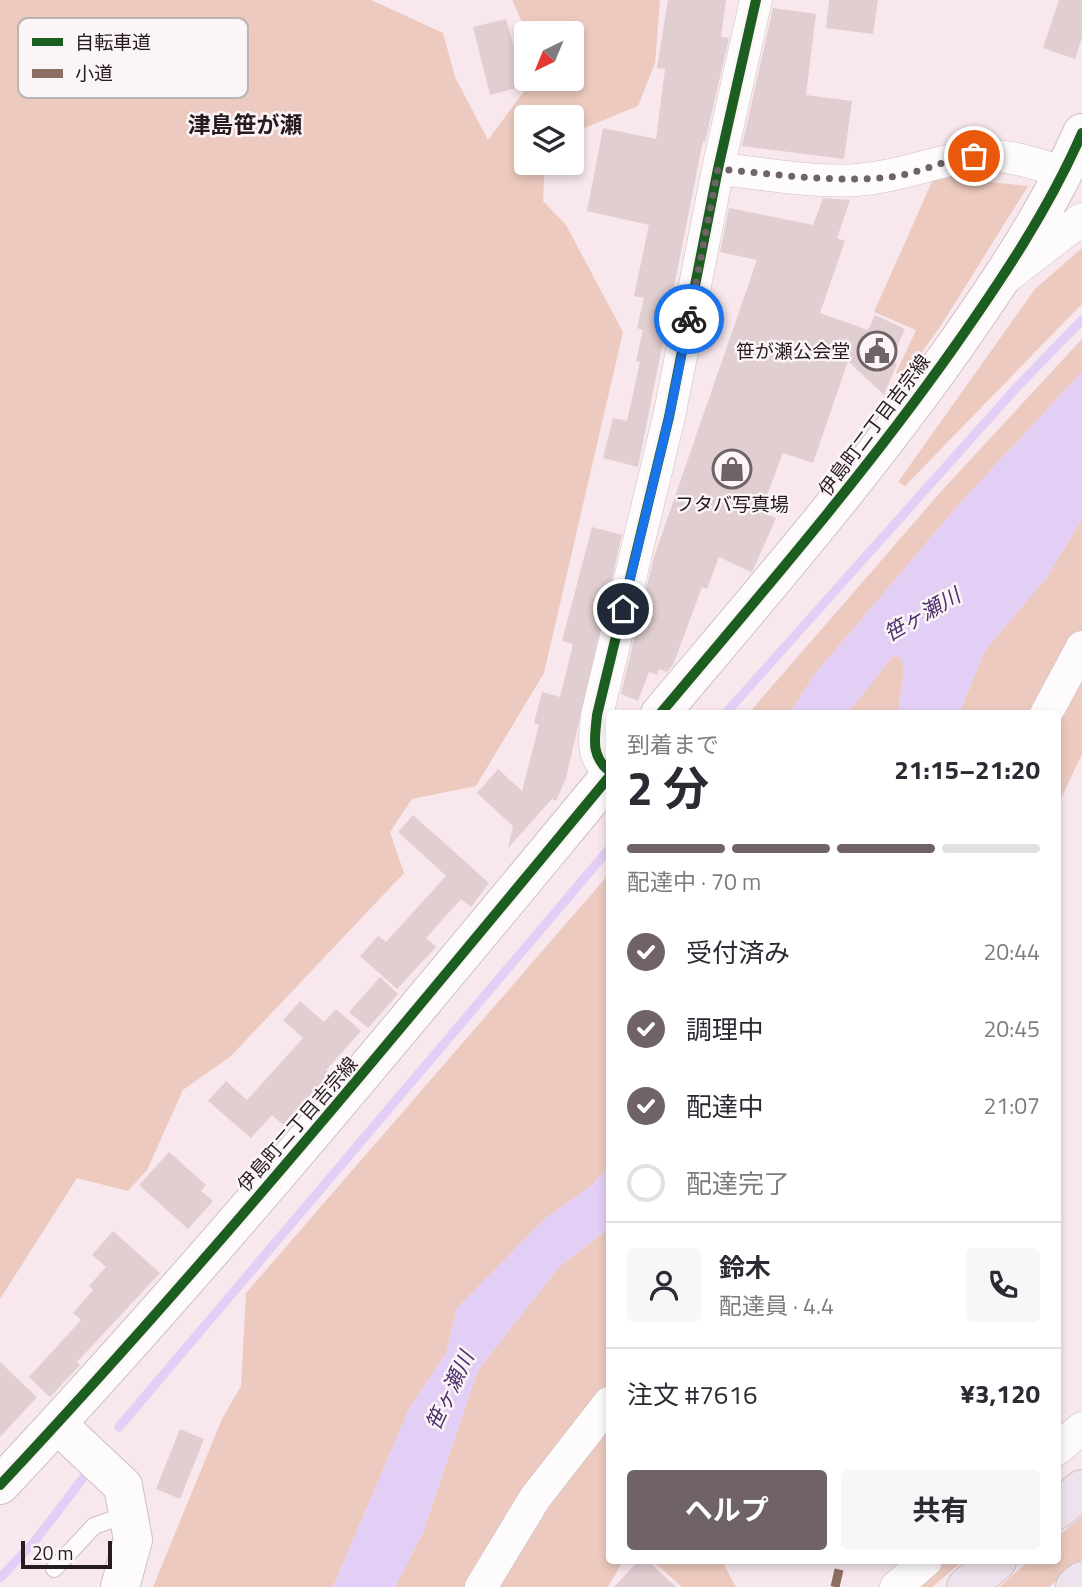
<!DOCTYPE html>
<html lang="ja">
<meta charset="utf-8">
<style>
body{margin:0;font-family:"Titillium Web","Noto Sans JP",sans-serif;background:#f7f7f7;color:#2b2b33;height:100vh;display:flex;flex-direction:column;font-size:26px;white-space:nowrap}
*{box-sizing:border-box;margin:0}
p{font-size:23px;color:#7c7c81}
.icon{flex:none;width:38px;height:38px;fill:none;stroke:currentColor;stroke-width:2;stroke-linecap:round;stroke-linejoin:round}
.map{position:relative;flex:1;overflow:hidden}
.drawer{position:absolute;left:606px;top:710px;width:455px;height:854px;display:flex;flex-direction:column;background:#fff;border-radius:7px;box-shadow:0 4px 10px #0003}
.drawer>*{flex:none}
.needle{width:46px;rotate:223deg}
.controls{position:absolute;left:514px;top:21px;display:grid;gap:14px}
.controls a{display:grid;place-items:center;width:70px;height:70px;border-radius:7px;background:#fff;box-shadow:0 4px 10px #0003;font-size:35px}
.scale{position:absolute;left:21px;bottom:18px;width:91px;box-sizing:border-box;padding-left:7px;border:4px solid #261c20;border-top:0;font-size:19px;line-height:24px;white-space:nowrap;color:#261c20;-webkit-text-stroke:5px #fbf5f7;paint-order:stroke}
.pin{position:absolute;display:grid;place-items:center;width:60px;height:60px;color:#fff;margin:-30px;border:4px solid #fff;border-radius:50%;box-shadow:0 2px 7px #0007}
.courier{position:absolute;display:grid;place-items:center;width:70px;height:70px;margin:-35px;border:5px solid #1a73e8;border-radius:50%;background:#fff;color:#222;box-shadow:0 2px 9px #0007}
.summary em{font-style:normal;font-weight:700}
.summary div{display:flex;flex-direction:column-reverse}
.summary{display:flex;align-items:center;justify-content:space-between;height:119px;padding:0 21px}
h1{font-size:46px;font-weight:700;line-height:52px}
.bar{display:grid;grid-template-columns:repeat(4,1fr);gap:10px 7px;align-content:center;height:84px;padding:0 21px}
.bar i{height:9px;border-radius:5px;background:#e1e1e2}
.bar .current{background:#706368}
.bar p{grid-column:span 4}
.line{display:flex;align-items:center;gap:18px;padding:0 21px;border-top:2px solid #e1e1e2}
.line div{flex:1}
.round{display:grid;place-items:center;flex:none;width:74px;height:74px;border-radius:7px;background:#f7f7f7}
ol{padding:0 21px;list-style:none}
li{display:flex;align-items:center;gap:21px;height:77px}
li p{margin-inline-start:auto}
li .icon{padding:7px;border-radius:50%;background:#706368;color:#fff;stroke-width:4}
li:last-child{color:#7c7c81}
li i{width:38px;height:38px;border:4px solid #e1e1e2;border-radius:50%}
.cta{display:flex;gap:14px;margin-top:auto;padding:14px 21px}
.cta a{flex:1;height:80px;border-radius:7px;background:#706368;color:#fff;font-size:28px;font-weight:700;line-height:80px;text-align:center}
.cta a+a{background:#f7f7f7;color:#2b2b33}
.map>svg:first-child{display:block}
.green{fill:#edcabf}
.water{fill:#e3cff5}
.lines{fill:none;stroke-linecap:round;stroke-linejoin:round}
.stream{stroke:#e3cff5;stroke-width:9}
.building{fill:#e0ced1}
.service-casing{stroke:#cdc0c4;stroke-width:18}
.minor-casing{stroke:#cdc0c4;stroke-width:33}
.tertiary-casing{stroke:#cdc0c4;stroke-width:40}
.trunk-casing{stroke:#cdc4c8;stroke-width:40}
.service{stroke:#fefbfc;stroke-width:16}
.minor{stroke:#fefbfc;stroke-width:32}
.tertiary{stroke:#fefbfc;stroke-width:38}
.trunk{stroke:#eee3ec;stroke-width:38}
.quiet{stroke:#8d6e63;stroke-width:9;stroke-dasharray:18 9;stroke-linecap:butt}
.cycleway-casing{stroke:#fbf5f7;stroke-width:15}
.cycleway{stroke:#1b5e20;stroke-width:10}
.done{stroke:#706368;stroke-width:7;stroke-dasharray:0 12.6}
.route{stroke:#1a73e8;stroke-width:9}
.labels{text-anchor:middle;stroke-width:5;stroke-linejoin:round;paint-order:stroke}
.poi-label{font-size:19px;fill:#261c20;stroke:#fbf5f7;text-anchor:end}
.street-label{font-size:19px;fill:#261c20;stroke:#fbf5f7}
.water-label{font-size:21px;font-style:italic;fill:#4c2f6d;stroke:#fbf5f7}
.quarter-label{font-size:23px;font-weight:bold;fill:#261c20;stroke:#fbf5f7}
.key{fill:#fbf5f7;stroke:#bbb4b6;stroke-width:2}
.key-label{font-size:19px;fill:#261c20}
</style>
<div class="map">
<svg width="1082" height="1587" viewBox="0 0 1082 1587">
<rect width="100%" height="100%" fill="#f8e7ed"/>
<path class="green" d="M 0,0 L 371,0 L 443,33 L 455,77 L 488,140 L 528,86 L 528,79 L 572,79 L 572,33 L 527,33 L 512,0 L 660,0 L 655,63 L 638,106 L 572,133 L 572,117 L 527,117 L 527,163 L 545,163 L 543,201 L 566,225 L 623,332 L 544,673 L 476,786 L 412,799 L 390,832 L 404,873 L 231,1056 L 183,1090 L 147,1170 L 128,1191 L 77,1178 L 0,1299 Z
M 972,168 L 992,170 L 990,182 L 1028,186 L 940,327 L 904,377 L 896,373 L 916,330 L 874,312 L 935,175 Z
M 1082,248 L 1082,304 L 905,486 L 898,482 L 1035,289 Z
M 1082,339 L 1082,372 L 961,502 L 815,674 L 789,714 L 748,714 L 945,487 Z
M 1082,519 L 1082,632 L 1038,714 L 959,714 L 985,650 L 1047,577 Z
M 893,656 L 900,657 L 904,671 L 898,714 L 847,714 Z
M 1082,662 L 1082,754 L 1057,807 L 1057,714 Z
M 609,874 L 609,1166 L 592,1185 L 546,1218 L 457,1308 L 446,1353 L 410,1407 L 333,1587 L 153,1587 L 222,1419 L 241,1386 L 246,1293 Z
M 609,1228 L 609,1389 L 473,1587 L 395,1587 L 423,1532 L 478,1370 L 559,1267 Z
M 609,1418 L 609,1561 L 623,1561 L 608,1587 L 493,1587 Z
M 1082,1516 L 1082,1559 L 1049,1587 L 999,1587 L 1029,1561 L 1057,1561 L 1057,1537 Z
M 653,1561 L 722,1561 L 736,1587 L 682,1587 Z
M 939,1561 L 963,1561 L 932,1587 L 909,1587 Z"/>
<path class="water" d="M 1082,372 L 1082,519 L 1047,577 L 985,650 L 959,714 L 898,714 L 904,671 L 900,657 L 893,656 L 847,714 L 789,714 L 815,674 L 961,502 Z
M 609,1166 L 609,1228 L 559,1267 L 478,1370 L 423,1532 L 395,1587 L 333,1587 L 410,1407 L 446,1353 L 457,1308 L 546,1218 L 592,1185 Z"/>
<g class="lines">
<path class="stream" d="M 725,714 L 1017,387 L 1082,320
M 119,1427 L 609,849
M 0,1578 L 34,1542 L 84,1477"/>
</g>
<path class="building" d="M 668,0 L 726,0 L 721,37 L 729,38 L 705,142 L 703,141 L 638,467 L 603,458 L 613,418 L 627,421 L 640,362 L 636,361 L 643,330 L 637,328 L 644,298 L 634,296 L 649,225 L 587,211 L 603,128 L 656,139 L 665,69 L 657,68 Z
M 829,0 L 878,0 L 873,34 L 826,28 Z
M 1059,0 L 1082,0 L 1082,37 L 1075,59 L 1043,48 Z
M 773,8 L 816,14 L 806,95 L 852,101 L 844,159 L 742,146 Z
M 506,19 L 525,86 L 490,95 L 473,27 Z
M 823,198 L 850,200 L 837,238 L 845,241 L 820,313 L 868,330 L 875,315 L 905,329 L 891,361 L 897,364 L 884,395 L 848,361 L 813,463 L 783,453 L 761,511 L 776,518 L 753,570 L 751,572 L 719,557 L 707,589 L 702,587 L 673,665 L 667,672 L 659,669 L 657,675 L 649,672 L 638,701 L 621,694 L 654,557 L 757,260 L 720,252 L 729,208 L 813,225 Z
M 592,527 L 622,535 L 566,778 L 556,801 L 552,799 L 508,848 L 513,826 L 477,793 L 498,769 L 522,791 L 539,725 L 534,723 L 542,692 L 560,697 L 573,644 L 562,641 Z
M 413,815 L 489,883 L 471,907 L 461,899 L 426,938 L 436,947 L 397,989 L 360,956 L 378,936 L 386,942 L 446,876 L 398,832 Z
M 380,977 L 398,994 L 368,1028 L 349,1012 Z
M 300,1001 L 324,1022 L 336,1009 L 361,1031 L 326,1070 L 330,1073 L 283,1125 L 272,1115 L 251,1138 L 208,1101 L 226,1081 L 247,1100 L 303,1038 L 283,1020 Z
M 169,1152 L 206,1185 L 201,1191 L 213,1201 L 188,1229 L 139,1185 Z
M 113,1231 L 160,1273 L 77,1362 L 80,1365 L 50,1397 L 29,1377 L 81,1320 L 73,1313 L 93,1290 L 89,1286 L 106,1267 L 92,1255 Z
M 0,1362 L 37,1397 L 0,1437 Z
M 180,1429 L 204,1439 L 180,1499 L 156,1489 Z
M 638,1561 L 648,1561 L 676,1587 L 614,1587 Z"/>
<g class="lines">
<defs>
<path id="service" d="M 54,1569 L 94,1526 L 128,1514"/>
<path id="minor" d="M 718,169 C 763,173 812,183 857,180 C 894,177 919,167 955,159 C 991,150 1031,160 1064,174
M 1008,276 L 1082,219
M 1046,714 L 1082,647
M 609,771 C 590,755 595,738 597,715 L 669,417 L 718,169 L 756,0
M 1057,1449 L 1082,1428
M 481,1587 L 535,1498 L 609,1403
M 896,1587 L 926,1561"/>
<path id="tertiary" d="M 660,714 C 761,594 864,475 955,346 C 1002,279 1049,209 1082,133
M 57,1424 L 123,1486 L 133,1540 L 120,1587
M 0,1485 C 213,1258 411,1016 609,777"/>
<path id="trunk" d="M 1057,1510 L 1082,1489
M 966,1587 L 997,1561
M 1075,1587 L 1082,1581"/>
</defs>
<use href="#service" class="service-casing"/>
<use href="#minor" class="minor-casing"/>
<use href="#tertiary" class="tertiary-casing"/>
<use href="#trunk" class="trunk-casing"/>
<use href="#service" class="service"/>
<use href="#minor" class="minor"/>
<use href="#tertiary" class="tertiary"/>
<use href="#trunk" class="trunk"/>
<path class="quiet" d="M 835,1587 L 841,1561"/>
<defs>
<path id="cycleway" d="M 660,714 C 761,594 864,475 955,346 C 1002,279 1049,209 1082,133
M 609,771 C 590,755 595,738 597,715 L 669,417 L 718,169 L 756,0
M 0,1485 C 213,1258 411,1016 609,777"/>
</defs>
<use href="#cycleway" class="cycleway-casing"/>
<use href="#cycleway" class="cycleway"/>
</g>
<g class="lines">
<path class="done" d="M 689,319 L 718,169 C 775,174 833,183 890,177 C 919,174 945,159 974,156"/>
<path class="route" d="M 623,609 L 669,417 L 689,319"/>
</g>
<defs>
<symbol id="civic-ring" viewBox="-11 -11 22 22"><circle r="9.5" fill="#fbf5f7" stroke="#706368" stroke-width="1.5"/><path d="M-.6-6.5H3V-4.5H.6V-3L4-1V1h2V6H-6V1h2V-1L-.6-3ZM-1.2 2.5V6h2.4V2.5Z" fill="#706368"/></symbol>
<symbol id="shop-ring" viewBox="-11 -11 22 22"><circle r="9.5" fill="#fbf5f7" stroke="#706368" stroke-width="1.5"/><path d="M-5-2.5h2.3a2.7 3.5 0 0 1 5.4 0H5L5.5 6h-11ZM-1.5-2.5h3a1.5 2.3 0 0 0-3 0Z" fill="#706368"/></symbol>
</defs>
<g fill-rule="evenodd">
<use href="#civic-ring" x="855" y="329" width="44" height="44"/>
<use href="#shop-ring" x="710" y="447" width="44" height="44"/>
</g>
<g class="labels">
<g class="poi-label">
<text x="850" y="358">笹が瀬公会堂</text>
<text x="732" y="511" text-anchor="middle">フタバ写真場</text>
</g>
<g class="street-label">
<text transform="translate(874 425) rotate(-53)" y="7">伊島町二丁目吉宗線</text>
<text transform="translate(297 1124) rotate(-49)" y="7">伊島町二丁目吉宗線</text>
</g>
<g class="water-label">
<text transform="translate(922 615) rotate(-30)" y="7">笹ヶ瀬川</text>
<text transform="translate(450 1391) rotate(-65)" y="7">笹ヶ瀬川</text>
</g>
<g class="quarter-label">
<text x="245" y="133">津島笹が瀬</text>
</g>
</g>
<rect x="18" y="18" width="230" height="80" rx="10" class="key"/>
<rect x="32" y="38" width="31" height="8" fill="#1b5e20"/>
<rect x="32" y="69" width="31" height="9" fill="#8d6e63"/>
<g class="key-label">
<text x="75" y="49">自転車道</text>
<text x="75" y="80">小道</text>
</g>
</svg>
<div class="controls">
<a><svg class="needle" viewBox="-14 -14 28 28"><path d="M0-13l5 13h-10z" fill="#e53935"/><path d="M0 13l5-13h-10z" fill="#7c7c81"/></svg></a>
<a><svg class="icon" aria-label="layers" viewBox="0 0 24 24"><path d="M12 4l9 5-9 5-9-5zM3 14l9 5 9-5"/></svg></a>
</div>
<div class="scale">20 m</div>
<div class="pin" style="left:974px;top:156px;background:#ea580c"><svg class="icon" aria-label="bag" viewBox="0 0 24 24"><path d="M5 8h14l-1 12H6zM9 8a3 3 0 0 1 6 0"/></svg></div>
<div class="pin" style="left:623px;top:609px;background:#1f2937"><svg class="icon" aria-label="home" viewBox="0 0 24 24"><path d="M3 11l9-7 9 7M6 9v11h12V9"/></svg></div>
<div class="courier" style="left:689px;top:319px"><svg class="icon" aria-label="bike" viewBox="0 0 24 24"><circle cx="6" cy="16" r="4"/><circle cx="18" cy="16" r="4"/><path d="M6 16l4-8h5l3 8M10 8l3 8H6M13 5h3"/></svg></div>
<section class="drawer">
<div class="summary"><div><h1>2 分</h1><p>到着まで</p></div><em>21:15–21:20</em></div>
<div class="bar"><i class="current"></i><i class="current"></i><i class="current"></i><i></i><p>配達中 · 70 m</p></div>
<ol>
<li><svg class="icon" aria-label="check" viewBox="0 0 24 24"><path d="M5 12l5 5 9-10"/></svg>受付済み<p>20:44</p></li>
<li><svg class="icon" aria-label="check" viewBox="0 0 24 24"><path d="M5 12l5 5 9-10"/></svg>調理中<p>20:45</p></li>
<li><svg class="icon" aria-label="check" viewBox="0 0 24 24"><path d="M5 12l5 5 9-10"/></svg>配達中<p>21:07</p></li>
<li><i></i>配達完了</li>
</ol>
<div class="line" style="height:126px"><a class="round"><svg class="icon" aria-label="person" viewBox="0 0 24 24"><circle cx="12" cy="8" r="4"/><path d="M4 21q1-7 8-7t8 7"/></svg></a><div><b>鈴木</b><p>配達員 · 4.4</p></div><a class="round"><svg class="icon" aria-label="phone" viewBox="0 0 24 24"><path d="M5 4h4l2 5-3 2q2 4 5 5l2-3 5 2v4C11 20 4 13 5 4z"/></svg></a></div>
<div class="line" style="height:91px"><div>注文 #7616</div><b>¥3,120</b></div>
<div class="cta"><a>ヘルプ</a><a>共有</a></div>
</section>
</div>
